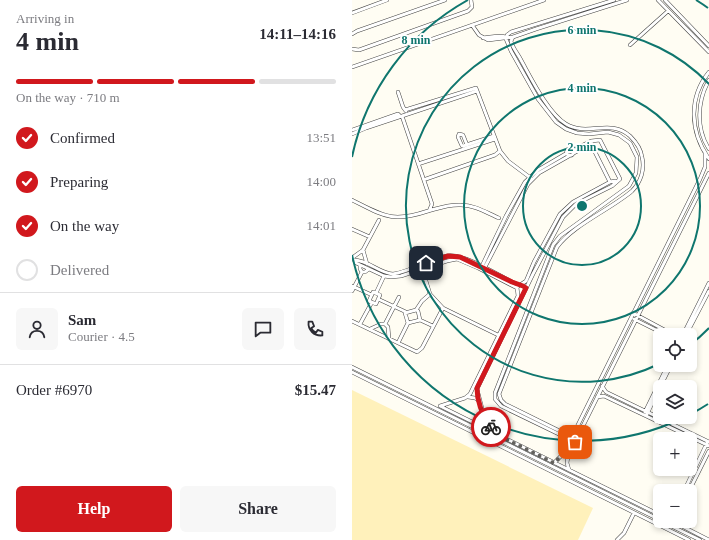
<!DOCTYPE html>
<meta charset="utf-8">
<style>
body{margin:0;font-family:Georgia,serif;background:#f7f7f7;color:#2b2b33;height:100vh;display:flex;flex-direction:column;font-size:15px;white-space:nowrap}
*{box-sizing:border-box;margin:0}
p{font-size:13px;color:#7c7c81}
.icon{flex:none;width:22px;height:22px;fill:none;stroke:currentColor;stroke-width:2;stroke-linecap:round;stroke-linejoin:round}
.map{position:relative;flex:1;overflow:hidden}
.side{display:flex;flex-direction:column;background:#fff;width:352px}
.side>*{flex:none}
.fabs{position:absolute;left:301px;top:328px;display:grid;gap:8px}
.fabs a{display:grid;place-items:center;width:44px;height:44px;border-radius:6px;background:#fff;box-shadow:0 2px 6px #0003;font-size:20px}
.pin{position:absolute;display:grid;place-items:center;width:34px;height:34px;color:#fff;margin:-17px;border-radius:8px;box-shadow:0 2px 6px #0006}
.courier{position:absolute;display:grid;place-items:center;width:40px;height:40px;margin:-20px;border:3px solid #d1181d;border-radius:50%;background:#fff;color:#222;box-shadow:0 1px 5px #0007}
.head em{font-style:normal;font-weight:600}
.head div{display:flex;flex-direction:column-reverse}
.head{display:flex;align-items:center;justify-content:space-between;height:68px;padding:0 16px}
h1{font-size:26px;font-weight:600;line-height:30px}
.bar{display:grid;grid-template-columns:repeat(4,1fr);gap:6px 4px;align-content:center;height:48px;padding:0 16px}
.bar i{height:5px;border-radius:3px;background:#e1e1e2}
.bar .active{background:#d1181d}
.bar p{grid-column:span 4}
.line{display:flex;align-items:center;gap:10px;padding:0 16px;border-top:1px solid #e1e1e2}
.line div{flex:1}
.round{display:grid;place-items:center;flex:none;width:42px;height:42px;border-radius:6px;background:#f7f7f7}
ol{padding:0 16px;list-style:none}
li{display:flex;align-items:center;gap:12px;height:44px}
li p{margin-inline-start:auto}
li .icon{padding:4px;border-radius:50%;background:#d1181d;color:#fff;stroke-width:4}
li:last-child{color:#7c7c81}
li i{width:22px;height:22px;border:2px solid #e1e1e2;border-radius:50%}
.cta{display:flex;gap:8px;margin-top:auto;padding:8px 16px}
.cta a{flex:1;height:46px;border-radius:6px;background:#d1181d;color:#fff;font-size:16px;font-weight:600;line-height:46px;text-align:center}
.cta a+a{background:#f7f7f7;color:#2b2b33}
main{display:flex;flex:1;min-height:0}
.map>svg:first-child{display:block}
.sand{fill:#fff1bb}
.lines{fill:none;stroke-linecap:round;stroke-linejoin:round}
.minor-casing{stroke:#434343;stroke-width:4}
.minor{stroke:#fff;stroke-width:3}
.done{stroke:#64635f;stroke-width:4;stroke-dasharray:0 7.2}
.route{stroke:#d1181d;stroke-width:5}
.ring{fill:none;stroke:#0f766e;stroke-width:2}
.centre{fill:#0f766e;stroke:#fff;stroke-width:2}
.ring-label{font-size:12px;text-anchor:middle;font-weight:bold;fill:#0f766e;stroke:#fff;stroke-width:4;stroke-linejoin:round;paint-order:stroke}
</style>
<main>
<section class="side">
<div class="head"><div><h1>4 min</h1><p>Arriving in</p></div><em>14:11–14:16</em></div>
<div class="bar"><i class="active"></i><i class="active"></i><i class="active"></i><i></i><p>On the way · 710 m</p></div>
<ol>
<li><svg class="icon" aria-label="check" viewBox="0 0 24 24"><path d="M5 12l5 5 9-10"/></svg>Confirmed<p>13:51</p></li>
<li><svg class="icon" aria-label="check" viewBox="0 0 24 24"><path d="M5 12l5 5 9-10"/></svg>Preparing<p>14:00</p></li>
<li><svg class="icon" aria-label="check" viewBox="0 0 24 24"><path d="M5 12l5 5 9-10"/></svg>On the way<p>14:01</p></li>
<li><i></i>Delivered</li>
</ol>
<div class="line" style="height:72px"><a class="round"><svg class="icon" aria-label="person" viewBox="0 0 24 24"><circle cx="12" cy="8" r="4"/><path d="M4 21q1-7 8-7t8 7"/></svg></a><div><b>Sam</b><p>Courier · 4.5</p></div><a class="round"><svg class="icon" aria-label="chat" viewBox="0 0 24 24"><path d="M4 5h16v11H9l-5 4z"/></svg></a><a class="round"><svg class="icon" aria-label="phone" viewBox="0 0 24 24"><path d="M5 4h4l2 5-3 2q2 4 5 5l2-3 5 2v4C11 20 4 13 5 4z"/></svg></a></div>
<div class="line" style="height:52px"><div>Order #6970</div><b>$15.47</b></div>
<div class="cta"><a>Help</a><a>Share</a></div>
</section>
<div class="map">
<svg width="357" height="540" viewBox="0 0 357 540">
<rect width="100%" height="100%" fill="#fffdf3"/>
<path class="sand" d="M 0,390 L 241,508 L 226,540 L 0,540 Z"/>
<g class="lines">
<defs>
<path id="minor" d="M 306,0 L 357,52
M 313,0 L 357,46
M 0,13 L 35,0
M 120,25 L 127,35 L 136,40 L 161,37
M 0,34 L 5,31 L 93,0
M 131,38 C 135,37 150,35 154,37
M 278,45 L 316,11
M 0,49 L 7,50 L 116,11 L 120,7 L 119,0
M 0,67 L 192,0
M 357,72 C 336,98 338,132 357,159
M 357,80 C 345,101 344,129 357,149
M 46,92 L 51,107 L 54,111
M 53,110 L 124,88 L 148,151 L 156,161 L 180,179
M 50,116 L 80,204 L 77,211
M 0,130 L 46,114 L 48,116
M 0,134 L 14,128 L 125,91
M 239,144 L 258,182
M 115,145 L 111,135 L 107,134 L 106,137 L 110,146 L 111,146 L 142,136
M214.5 152a3.5 3.5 0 1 1 7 0a3.5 3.5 0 1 1-7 0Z
M 222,153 L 240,143
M 66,164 L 143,139
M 74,179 L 143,155 L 148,151
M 0,200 C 32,216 40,223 76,211 C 87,208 97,204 109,205 C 123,205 135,213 147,218
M 0,229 L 18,237
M 11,250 L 15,264
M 0,258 L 11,250 L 27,220
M 2,260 C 16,260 27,273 41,274 C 60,271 76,260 94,256 C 113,252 149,278 167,285
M 2,260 L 4,263 L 17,269 L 32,276 L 39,277 L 49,276 L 95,261 L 105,259 L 126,268 L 165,288
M 8,265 L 8,269 L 10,272 L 13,272 L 17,269
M 70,268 L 78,294 L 91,308 L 146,335
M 129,268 L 154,216 L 173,182 L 186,170 L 215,153
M 132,269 L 176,184 L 187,173 L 217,156
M 0,286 L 20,295
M 0,291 L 10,272
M 21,292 L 28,295 L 24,304 L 17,301 Z
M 24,293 L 32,276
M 26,299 L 54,312
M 64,310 L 66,311 L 68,320 L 56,323 L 53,313 Z
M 64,310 L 70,301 L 78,294
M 281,313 L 322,335
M 282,319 L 314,335
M 68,320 L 81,326
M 0,321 L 65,352 L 70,348 L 91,308
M 8,324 L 20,302
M 33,324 L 47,297
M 18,329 L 29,324 L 33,324 L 36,327 L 37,339
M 331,335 L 357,283
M 334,335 L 357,291
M 46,343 L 56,323
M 0,367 L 308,520
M 0,372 L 337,540
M 250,386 L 254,392 L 357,442
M 308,387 L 319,365
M 116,397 L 123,398 L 127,401
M 245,397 L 252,396 L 357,446
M 88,406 L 113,398 L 118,394 L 166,296 L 165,287 L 174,281 L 182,262 L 208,214 L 221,202 L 258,182 L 263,181
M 88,406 L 308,515
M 293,412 L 316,365
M 295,414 L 308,387
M 142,433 L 131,412 L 125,389 L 181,274 L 211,217 L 224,204 L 260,186 L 268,179 L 248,140 L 239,141 L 221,150
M 224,439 L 153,404 L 149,400 L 147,394 L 205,247 C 221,225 259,209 280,191 C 289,182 293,169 290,157 C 289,149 284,142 278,136 C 258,118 236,137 214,124 C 196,113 179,78 169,60 C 166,54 160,47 159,41 L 161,37 L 184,29 L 275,0
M 223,442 L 149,406 L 143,399 L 143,393 L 201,245 L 208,236 L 277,186 L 284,173 L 285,157 L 278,143 L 267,135 L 256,132 L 237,134 L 225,133 L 214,129 L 204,122 L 186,99 L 159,51 L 154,39 L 155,35 L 159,32 L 262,0
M 202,463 L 209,456 L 215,447 L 348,179 L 353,167 L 353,153
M 217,470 L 215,463 L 216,456 L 357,173
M 332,491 L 355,443
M 337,491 L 357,451
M 309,521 L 348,540
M 320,521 L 357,540
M 265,540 L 272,533 L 282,513"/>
</defs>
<use href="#minor" class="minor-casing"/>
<use href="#minor" class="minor"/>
</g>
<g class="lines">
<path class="done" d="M 139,427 L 142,433 L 202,463 L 210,455 L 220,437 L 224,439 L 223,442"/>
<path class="route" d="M 74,263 L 96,256 L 108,257 L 160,282 L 171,286 L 174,288 L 125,388 C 125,402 131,416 139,427"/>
</g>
<g class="ring">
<circle cx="230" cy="206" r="59"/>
<circle cx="230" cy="206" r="118"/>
<path d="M357 328A176 176 0 0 1 338 345M307 364A176 176 0 1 1 357 84"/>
<path d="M356 404A235 235 0 0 1 339 414M333 417A235 235 0 0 1 0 255M0 157A235 235 0 0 1 116 0M344 0A235 235 0 0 1 356 8"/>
</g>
<circle cx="230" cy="206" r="6" class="centre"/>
<g class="ring-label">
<text x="230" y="34">6 min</text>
<text x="64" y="44">8 min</text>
<text x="230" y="92">4 min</text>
<text x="230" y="151">2 min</text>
</g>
</svg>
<div class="fabs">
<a><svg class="icon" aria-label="locate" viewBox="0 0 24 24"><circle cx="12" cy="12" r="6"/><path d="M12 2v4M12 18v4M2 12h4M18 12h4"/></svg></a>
<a><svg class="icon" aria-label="layers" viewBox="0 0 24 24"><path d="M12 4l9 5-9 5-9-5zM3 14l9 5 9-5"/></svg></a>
<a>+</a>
<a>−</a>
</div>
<div class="pin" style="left:223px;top:442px;background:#ea580c"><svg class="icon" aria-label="bag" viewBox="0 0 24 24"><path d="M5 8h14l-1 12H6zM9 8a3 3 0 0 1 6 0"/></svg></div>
<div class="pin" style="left:74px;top:263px;background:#1f2937"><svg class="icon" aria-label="home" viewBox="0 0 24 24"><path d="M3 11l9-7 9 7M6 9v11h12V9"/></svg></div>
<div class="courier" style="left:139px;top:427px"><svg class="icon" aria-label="bike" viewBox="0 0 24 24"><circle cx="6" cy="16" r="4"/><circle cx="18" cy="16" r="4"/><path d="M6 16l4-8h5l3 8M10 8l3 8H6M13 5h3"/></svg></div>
</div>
</main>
